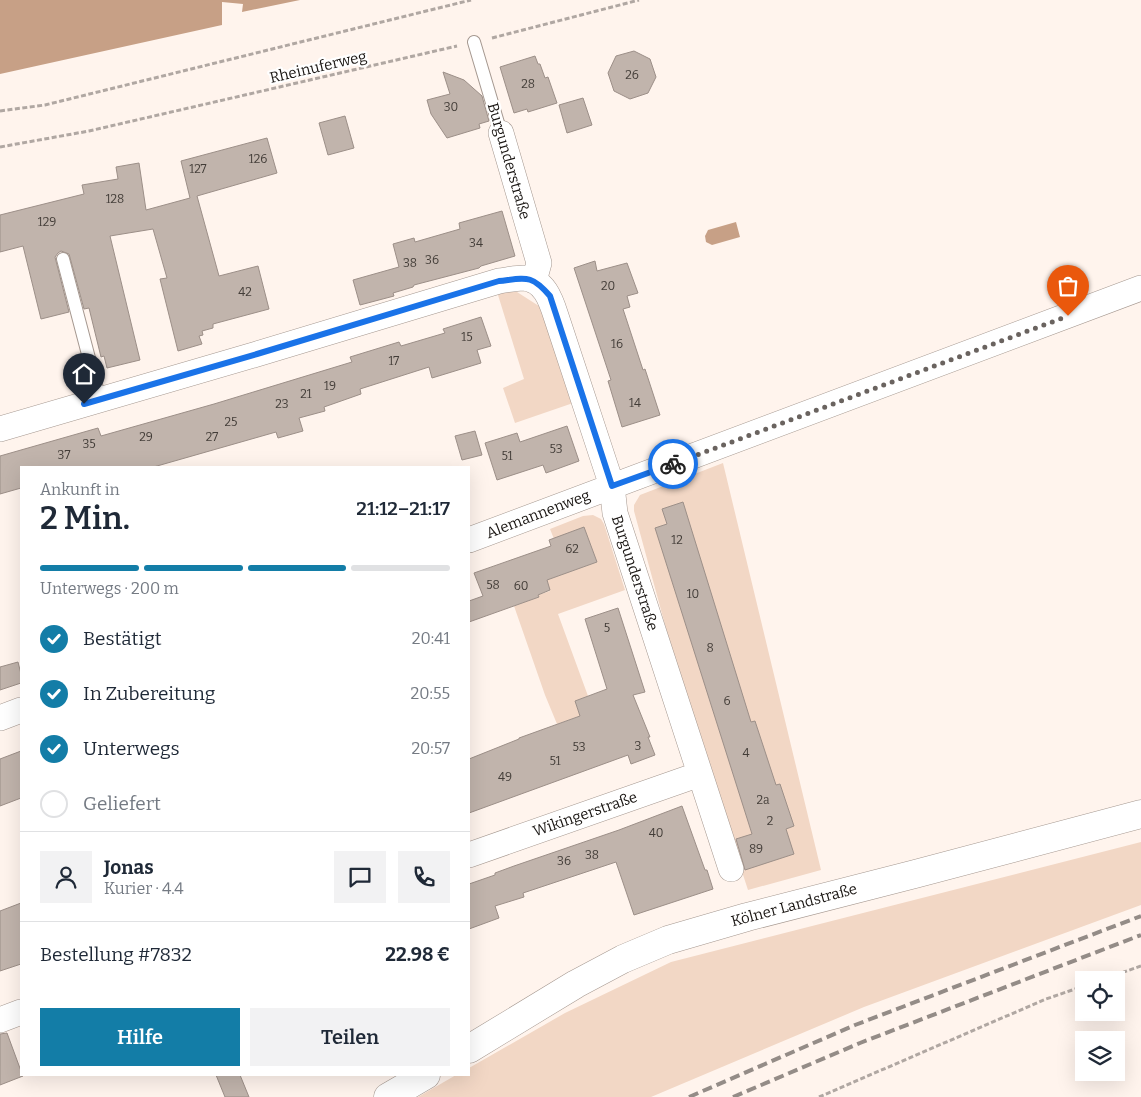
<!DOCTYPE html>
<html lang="de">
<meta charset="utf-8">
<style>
body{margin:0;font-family:Bitter,serif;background:#f2f2f3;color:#1f2937;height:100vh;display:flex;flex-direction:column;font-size:19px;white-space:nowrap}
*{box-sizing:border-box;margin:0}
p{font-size:16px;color:#747a83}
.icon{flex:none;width:28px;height:28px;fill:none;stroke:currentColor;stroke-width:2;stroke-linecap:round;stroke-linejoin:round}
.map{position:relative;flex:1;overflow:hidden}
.sheet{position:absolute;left:20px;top:466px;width:450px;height:610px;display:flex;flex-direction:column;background:#fff;border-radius:0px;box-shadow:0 5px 20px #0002}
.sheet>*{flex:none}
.controls{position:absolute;left:1075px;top:971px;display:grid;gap:10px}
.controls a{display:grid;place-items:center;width:50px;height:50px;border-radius:0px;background:#fff;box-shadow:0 5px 20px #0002;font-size:25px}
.pin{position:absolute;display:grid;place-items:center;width:42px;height:42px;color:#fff;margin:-51px -21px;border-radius:50% 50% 50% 0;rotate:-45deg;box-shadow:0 0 5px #0007}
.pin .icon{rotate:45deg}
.courier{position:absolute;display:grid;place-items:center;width:50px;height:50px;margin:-25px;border:4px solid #1a73e8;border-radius:50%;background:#fff;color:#222;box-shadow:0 1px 6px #0007}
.head em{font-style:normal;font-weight:600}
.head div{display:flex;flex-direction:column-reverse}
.head{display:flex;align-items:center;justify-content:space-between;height:85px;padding:0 20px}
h1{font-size:32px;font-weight:600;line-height:38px}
.bar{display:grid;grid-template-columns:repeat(4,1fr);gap:8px 5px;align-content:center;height:60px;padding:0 20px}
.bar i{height:6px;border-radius:4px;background:#e0e1e3}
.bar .selected{background:#137da7}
.bar p{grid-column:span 4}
.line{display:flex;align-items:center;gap:12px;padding:0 20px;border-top:1px solid #e0e1e3}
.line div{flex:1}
.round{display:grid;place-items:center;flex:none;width:52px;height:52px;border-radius:0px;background:#f2f2f3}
ol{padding:0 20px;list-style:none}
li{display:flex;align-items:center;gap:15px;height:55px}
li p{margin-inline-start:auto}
li .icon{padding:5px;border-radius:50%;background:#137da7;color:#fff;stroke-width:4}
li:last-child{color:#747a83}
li i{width:28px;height:28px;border:2px solid #e0e1e3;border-radius:50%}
.primary-button{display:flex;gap:10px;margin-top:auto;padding:10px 20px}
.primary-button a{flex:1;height:58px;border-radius:0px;background:#137da7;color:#fff;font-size:20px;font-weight:600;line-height:58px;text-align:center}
.primary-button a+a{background:#f2f2f3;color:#1f2937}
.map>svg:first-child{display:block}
.green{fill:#f2d7c5}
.water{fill:#c7a086}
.building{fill:#c1b4ac;stroke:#9c8f88}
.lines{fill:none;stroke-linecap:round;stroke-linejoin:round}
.service-casing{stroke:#a59890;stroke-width:14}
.minor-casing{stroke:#a59890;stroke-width:26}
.secondary-casing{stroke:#a59890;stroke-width:29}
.path{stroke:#b0a7a2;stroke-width:3;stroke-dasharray:5 2.5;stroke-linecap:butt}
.service{stroke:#fff;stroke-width:12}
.minor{stroke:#fff;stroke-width:25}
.secondary{stroke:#fff;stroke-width:28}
.rail{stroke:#948c87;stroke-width:4;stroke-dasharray:10 5;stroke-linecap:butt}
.done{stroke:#6a635f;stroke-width:5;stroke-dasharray:0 9}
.route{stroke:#1a73e8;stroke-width:6}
.labels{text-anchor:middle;stroke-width:4.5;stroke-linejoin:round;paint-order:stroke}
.number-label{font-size:12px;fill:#433d38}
.street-label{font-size:15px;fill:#191512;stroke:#fff}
</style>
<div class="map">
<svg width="1141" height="1097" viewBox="0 0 1141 1097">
<rect width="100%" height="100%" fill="#fff4ed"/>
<path class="green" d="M 505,291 L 517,292 L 542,308 L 576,402 L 515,423 L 503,388 L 524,379 L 498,295 L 498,293 Z
M 723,463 L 821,870 L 748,890 L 685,698 L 634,511 L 634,505 L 640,495 Z
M 593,515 L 601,519 L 604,524 L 625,590 L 558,614 L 588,696 L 575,701 L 580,716 L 557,724 L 545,695 L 514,606 L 539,597 L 538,595 L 550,591 L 547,580 L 597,562 L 584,528 L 554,539 L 550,529 L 583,516 Z
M 1141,842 L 1141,905 L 864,1007 L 651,1097 L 418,1097 L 456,1075 L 469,1075 L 469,1068 L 565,1013 L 671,962 Z"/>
<path class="water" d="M 0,0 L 300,0 L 242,12 L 243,4 L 222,2 L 222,25 L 0,74 Z
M 736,222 L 740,237 L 712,245 L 706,242 L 705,236 L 708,230 Z"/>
<path class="building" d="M 634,51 L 650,59 L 656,77 L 648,93 L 630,99 L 614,91 L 608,73 L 616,56 Z
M 535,56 L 538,64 L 540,64 L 545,78 L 548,77 L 557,103 L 528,112 L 527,109 L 514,113 L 500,67 Z
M 443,72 L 464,80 L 482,96 L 489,121 L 479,124 L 480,128 L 447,138 L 431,114 L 427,100 L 450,94 Z
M 583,98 L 592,125 L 567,133 L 559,105 Z
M 345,116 L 354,148 L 328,155 L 319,123 Z
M 267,138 L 277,173 L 197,196 L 219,276 L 258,266 L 269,309 L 213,324 L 213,328 L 202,331 L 203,335 L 199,336 L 202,344 L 178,351 L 160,279 L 167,278 L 153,229 L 110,236 L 140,360 L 107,368 L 104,356 L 101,357 L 89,308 L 84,309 L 69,254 L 61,251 L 58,253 L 55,257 L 69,312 L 41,319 L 23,246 L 0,252 L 0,215 L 84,194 L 82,185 L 118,179 L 116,167 L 139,163 L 146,210 L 190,198 L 181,161 Z
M 502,211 L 515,256 L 481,266 L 479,268 L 414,285 L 413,287 L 393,293 L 394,296 L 360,305 L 353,280 L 399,267 L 393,244 L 414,238 L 415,242 L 460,229 L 459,223 Z
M 595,261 L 597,271 L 627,263 L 638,293 L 627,296 L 630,307 L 623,309 L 643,370 L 645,369 L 660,415 L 622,427 L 608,381 L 611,380 L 574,268 Z
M 481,317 L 491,346 L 477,350 L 481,363 L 432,378 L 429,367 L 360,389 L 361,394 L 324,407 L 325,411 L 299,418 L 303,431 L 278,438 L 276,432 L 150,468 L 21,468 L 21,488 L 0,494 L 0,456 L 98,428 L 101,436 L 214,404 L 352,362 L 350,357 L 399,342 L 401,346 L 445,333 L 443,329 Z
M 567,426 L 579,461 L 546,473 L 543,465 L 497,480 L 485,443 L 517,433 L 520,442 Z
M 475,431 L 482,455 L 462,460 L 455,436 Z
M 683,502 L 751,722 L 755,721 L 776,785 L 780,784 L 794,826 L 786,829 L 794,854 L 745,870 L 736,839 L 752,834 L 655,528 L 667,524 L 662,509 Z
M 584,527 L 597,562 L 547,580 L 550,590 L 538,595 L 539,597 L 469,622 L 469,601 L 483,596 L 474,573 L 551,546 L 549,540 Z
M 618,608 L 645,692 L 633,695 L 650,737 L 648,737 L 655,755 L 631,764 L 628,755 L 469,813 L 469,759 L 519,739 L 519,738 L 580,716 L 575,701 L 607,689 L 585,619 Z
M 18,662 L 21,674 L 21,683 L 0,690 L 0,667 Z
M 21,751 L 21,798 L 0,806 L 0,759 Z
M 682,806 L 705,870 L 707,870 L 713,889 L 634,915 L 616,862 L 523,893 L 524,897 L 495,906 L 499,918 L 469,929 L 469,884 L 495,875 L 495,873 L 514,866 L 619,830 Z
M 21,903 L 21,964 L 0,971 L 0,911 Z
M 7,1033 L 21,1071 L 21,1075 L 23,1076 L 0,1085 L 0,1034 Z
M 216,1075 L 240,1075 L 249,1097 L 225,1097 Z"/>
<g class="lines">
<defs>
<path id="service" d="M 474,42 L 501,133
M 63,259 L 100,400"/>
<path id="minor" d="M 501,133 L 539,263 L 534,281
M 0,429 L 257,354 L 499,281 C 507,280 516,278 523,278 C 544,279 551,300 556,316 L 612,486 L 615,513 L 731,869
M 469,540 L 1141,288
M 0,718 L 21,710
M 469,855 L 700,774
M 0,1020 L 21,1012"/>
<path id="secondary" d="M 469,1049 L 576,984 L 623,959 L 668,940 L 747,917 L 915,874 L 1141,814
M 388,1097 L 426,1075"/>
</defs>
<use href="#service" class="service-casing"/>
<use href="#minor" class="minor-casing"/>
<use href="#secondary" class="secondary-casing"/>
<path class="path" d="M 492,38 L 639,0
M 0,111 L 45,105 L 471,0
M 0,147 L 89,131 L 457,46
M 1101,980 L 1141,966
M 819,1097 L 1046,999 L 1084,986"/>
<use href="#service" class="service"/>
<use href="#minor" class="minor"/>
<use href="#secondary" class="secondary"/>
<path class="rail" d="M 689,1097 L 855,1025 L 1141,916
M 733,1097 L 860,1043 L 1141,935"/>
</g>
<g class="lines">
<path class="done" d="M 673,464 L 1068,316"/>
<path class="route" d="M 84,404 L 257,354 L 499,281 C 526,278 531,274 550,296 L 612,486 L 673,464"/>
</g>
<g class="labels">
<g class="number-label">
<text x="632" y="79">26</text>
<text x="528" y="88">28</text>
<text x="451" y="111">30</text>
<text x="258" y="163">126</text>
<text x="198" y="173">127</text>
<text x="115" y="203">128</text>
<text x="47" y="226">129</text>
<text x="476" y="247">34</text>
<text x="432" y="264">36</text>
<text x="410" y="267">38</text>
<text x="608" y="290">20</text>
<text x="245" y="296">42</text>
<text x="467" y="341">15</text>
<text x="617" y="348">16</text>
<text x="394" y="365">17</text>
<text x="330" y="390">19</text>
<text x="306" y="398">21</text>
<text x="635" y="407">14</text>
<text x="282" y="408">23</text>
<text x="231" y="426">25</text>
<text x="146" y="441">29</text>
<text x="212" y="441">27</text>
<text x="89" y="448">35</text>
<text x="556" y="453">53</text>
<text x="64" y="459">37</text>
<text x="507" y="460">51</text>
<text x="677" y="544">12</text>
<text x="572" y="553">62</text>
<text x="493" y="589">58</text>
<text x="521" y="590">60</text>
<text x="693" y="598">10</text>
<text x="607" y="632">5</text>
<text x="710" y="652">8</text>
<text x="727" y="705">6</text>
<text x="638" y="750">3</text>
<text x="579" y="751">53</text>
<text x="746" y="757">4</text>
<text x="555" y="765">51</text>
<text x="505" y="781">49</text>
<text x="763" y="804">2a</text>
<text x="770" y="825">2</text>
<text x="656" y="837">40</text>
<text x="756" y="853">89</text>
<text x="592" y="859">38</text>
<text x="564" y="865">36</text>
</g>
<g class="street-label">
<text transform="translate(318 67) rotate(-13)" y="5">Rheinuferweg</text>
<text transform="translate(509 161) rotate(74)" y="5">Burgunderstraße</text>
<text transform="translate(538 514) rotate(-21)" y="5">Alemannenweg</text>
<text transform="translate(635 573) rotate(72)" y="5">Burgunderstraße</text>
<text transform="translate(585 814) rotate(-19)" y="5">Wikingerstraße</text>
<text transform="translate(794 905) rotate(-15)" y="5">Kölner Landstraße</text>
</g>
</g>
</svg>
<div class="controls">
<a><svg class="icon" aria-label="locate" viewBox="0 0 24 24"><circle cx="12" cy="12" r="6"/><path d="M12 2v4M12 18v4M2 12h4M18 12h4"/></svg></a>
<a><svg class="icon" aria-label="layers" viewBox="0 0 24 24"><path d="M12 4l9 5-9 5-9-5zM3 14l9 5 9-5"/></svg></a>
</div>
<div class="pin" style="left:1068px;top:316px;background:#ea580c"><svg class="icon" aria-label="bag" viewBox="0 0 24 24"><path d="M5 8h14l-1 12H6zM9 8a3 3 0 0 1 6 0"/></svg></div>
<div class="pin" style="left:84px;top:404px;background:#1f2937"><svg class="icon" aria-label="home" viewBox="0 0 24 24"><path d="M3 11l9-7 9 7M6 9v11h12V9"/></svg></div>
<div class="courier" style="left:673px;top:464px"><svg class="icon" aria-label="bike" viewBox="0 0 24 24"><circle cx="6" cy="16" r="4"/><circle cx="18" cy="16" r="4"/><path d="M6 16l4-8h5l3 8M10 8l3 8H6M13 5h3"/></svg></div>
<section class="sheet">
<div class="head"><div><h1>2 Min.</h1><p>Ankunft in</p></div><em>21:12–21:17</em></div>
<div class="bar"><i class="selected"></i><i class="selected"></i><i class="selected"></i><i></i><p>Unterwegs · 200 m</p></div>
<ol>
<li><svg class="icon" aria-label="check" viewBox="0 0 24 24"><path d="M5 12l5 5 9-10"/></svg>Bestätigt<p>20:41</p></li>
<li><svg class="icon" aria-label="check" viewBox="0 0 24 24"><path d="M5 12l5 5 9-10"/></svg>In Zubereitung<p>20:55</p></li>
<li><svg class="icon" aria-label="check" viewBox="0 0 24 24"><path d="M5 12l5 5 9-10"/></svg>Unterwegs<p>20:57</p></li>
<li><i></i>Geliefert</li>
</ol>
<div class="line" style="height:90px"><a class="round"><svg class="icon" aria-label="person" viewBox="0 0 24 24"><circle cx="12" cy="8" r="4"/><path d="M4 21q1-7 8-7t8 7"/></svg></a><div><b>Jonas</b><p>Kurier · 4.4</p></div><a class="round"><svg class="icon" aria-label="chat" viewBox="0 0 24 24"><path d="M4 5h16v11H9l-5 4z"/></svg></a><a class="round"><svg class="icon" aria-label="phone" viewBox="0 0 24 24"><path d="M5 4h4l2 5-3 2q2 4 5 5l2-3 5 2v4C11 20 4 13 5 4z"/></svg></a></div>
<div class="line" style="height:65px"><div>Bestellung #7832</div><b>22.98 €</b></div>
<div class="primary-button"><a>Hilfe</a><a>Teilen</a></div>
</section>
</div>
